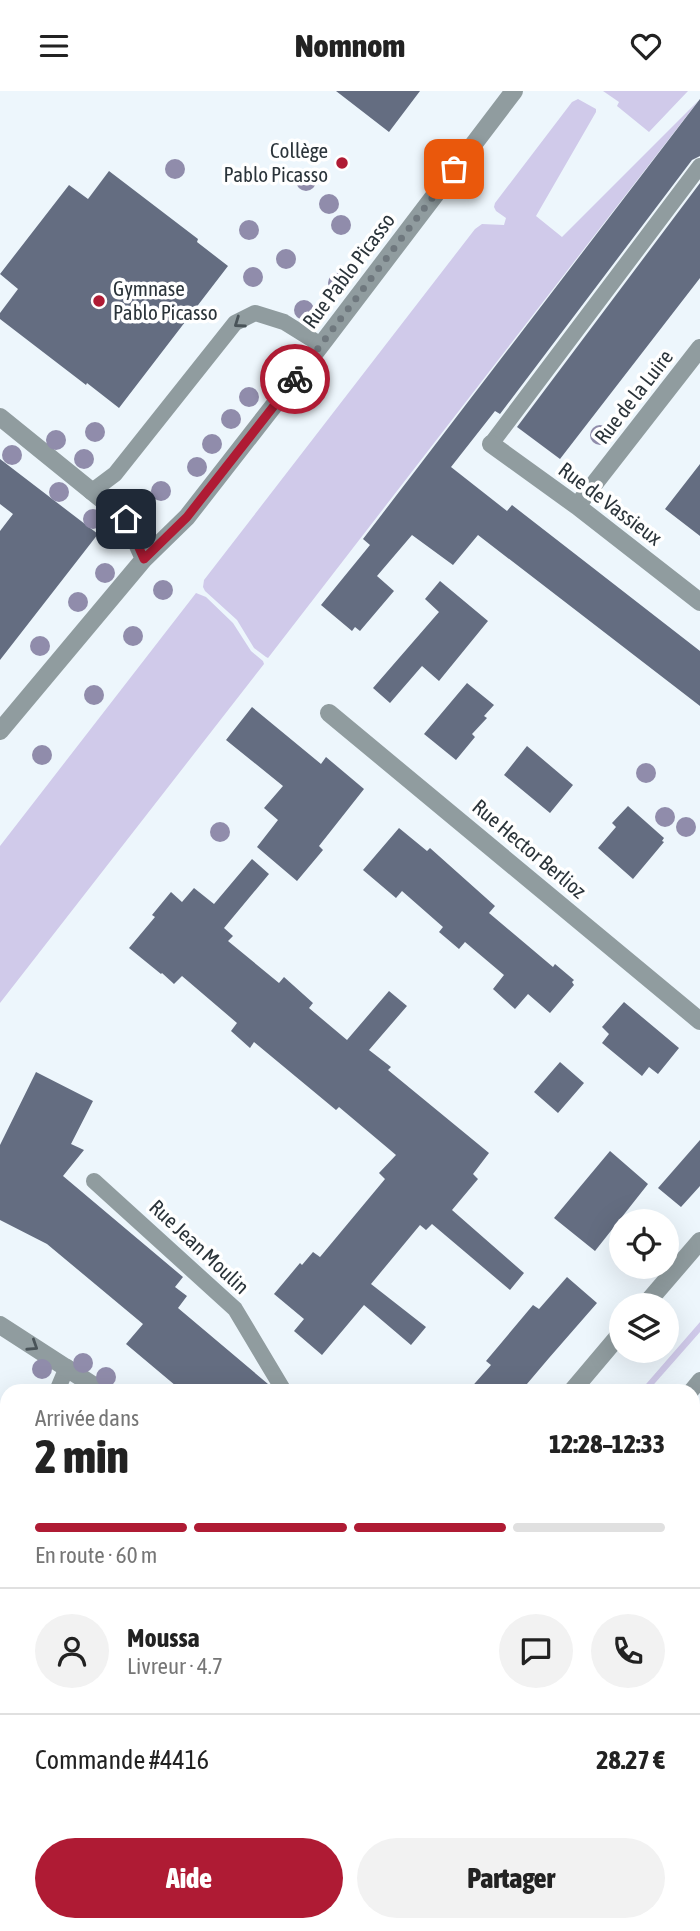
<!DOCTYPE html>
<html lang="fr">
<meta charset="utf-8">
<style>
body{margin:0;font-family:"Asap Condensed",sans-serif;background:#f2f2f2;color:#222;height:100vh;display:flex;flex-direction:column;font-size:26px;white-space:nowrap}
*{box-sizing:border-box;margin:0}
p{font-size:23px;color:#767676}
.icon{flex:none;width:38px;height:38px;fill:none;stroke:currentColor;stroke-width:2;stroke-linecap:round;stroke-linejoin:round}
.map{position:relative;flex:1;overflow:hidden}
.details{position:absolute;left:0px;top:1293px;width:700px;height:548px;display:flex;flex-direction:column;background:#fff;border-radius:21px 21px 0 0;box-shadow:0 7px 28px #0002}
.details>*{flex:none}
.fabs{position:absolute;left:609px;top:1118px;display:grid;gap:14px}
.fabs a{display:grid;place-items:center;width:70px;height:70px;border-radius:50%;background:#fff;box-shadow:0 7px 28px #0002;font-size:35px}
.pin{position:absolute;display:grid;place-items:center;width:60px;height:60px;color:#fff;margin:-30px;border-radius:14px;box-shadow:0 4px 10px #0006}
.courier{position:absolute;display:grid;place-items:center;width:70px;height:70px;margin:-35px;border:5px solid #af1b34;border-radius:50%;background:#fff;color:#222;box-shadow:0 2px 9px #0007}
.overview em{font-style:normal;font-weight:800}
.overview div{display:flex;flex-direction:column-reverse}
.overview{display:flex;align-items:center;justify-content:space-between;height:119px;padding:0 35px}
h1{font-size:46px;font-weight:800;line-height:52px}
.bar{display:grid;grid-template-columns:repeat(4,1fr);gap:10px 7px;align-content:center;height:84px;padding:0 35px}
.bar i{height:9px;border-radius:5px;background:#e0e0e0}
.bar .active{background:#af1b34}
.bar p{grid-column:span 4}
.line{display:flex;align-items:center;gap:18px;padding:0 35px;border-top:2px solid #e0e0e0}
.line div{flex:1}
.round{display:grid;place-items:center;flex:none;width:74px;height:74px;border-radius:37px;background:#f2f2f2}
.cta{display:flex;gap:14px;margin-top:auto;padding:14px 35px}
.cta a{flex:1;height:80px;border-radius:42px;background:#af1b34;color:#fff;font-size:28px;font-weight:800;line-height:80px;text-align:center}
.cta a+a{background:#f2f2f2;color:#222}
header{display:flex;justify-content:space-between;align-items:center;height:91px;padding:0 35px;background:#fff;font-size:32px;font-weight:800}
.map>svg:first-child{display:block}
.green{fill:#d0caea}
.building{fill:#646d81}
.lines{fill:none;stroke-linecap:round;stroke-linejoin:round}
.lane{stroke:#909c9f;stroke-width:16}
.street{stroke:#909c9f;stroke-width:18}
.tree{fill:#908cab}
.oneway{stroke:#495358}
.done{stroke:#6f787e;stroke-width:7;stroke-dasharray:0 12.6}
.route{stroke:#af1b34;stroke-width:9}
.poi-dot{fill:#af1b34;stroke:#fff;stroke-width:2.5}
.labels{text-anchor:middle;stroke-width:7;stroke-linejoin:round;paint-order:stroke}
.poi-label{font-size:21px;fill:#2b343a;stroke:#fff;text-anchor:end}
.street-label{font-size:21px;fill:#2b343a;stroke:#fff}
</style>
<header><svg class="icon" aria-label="menu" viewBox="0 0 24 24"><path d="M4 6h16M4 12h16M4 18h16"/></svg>Nomnom<svg class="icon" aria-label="heart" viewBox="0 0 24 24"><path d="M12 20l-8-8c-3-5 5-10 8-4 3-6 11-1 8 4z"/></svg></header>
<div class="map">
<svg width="700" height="1840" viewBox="0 0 700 1840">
<rect width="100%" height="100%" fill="#edf6fc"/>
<path class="green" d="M 603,0 L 688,0 L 649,41 L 617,15 L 619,11 Z
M 578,8 L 596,18 L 596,21 L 536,125 L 562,146 L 699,9 L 268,567 L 266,566 L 254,557 L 237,529 L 205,500 L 203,496 L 204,489 L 475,138 L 482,133 L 504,134 L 506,127 L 496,120 L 494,116 L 495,112 L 572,11 Z
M 196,502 L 206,506 L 233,532 L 251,560 L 263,570 L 264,573 L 0,912 L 0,755 Z
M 700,1231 L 700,1241 L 648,1300 L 640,1300 Z
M 255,1834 L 363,1834 L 361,1840 L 250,1840 Z"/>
<path class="building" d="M 336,0 L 420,0 L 389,41 Z
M 700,8 L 700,65 L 692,69 L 500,323 L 495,320 L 451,376 L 507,420 L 512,414 L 700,560 L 700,615 L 478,444 L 453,474 L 412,444 L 377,485 L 394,500 L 360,540 L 355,536 L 352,540 L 321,514 L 370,454 L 363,448 Z
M 109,80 L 198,148 L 197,151 L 228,175 L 119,317 L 87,292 L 86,294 L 0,228 L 0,222 L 18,198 L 0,183 L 69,94 L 88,108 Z
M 700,92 L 700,187 L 560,368 L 517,336 Z
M 0,368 L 98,443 L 0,569 L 0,440 L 13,423 L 0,413 Z
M 700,373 L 700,445 L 665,418 Z
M 440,490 L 488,530 L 439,590 L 422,575 L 390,612 L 373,597 L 439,521 L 425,508 Z
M 467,592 L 494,614 L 484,625 L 487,627 L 472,643 L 475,646 L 456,669 L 424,643 Z
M 252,616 L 321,673 L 326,666 L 364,698 L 319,755 L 323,759 L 297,790 L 257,756 L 278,729 L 264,717 L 283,695 L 226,649 Z
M 527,655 L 573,694 L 550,722 L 504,684 Z
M 628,715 L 664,747 L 662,750 L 664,751 L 633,788 L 598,757 L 616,736 L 612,732 Z
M 399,737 L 427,760 L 430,757 L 495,815 L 489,822 L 553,876 L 555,873 L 574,889 L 572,891 L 574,894 L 550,922 L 528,903 L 515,918 L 493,898 L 504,884 L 465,851 L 459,858 L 439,841 L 443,836 L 402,800 L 396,807 L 363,779 Z
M 252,768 L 269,783 L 224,837 L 233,845 L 228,850 L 279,892 L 284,886 L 313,912 L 309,917 L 347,949 L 389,900 L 407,915 L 369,959 L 391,976 L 388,979 L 489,1062 L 473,1083 L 478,1088 L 452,1119 L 524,1182 L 510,1199 L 432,1133 L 426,1139 L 420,1134 L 371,1193 L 426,1236 L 411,1254 L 364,1214 L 322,1264 L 294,1240 L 304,1228 L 274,1203 L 300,1172 L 302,1174 L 313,1161 L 320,1166 L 385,1088 L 379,1082 L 396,1064 L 339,1016 L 336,1019 L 254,951 L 250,957 L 231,940 L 237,932 L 182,885 L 174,893 L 162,882 L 161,883 L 129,857 L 155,826 L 152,824 L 171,801 L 182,811 L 194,797 L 214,813 Z
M 624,911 L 679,957 L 658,983 L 649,976 L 642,985 L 602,952 L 609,943 L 602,936 Z
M 560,971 L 584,992 L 558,1022 L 534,1001 Z
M 36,981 L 93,1010 L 71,1053 L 84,1059 L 63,1085 L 183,1186 L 175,1196 L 187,1205 L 178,1217 L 268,1293 L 272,1300 L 182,1300 L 126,1253 L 143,1233 L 47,1153 L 0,1129 L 0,1054 Z
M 700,1049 L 700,1095 L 681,1116 L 658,1097 Z
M 610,1060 L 648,1093 L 595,1160 L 554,1127 Z
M 567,1186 L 597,1212 L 549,1267 L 521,1300 L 468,1300 L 491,1274 L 486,1270 L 533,1214 L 539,1218 Z"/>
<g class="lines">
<path class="lane" d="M 491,353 L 700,75
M 91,401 L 115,383 L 235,232 L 255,222 L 284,231 L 321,254
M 94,1090 L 235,1218 L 284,1300
M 57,1300 L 67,1276
M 691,1300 L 700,1289
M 693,1394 L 700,1400
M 693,1494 L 700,1485
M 693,1550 L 700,1555"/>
<path class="street" d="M 0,326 L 126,428 L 144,468
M 491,353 L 577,415 L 700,511
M 577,415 L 700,257
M 329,622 L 700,930
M 0,640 L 144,468 L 187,426 L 321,254 L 514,0
M 645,1214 L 700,1150
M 0,1234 L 102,1300
M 572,1300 L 621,1242
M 693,1612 L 700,1599
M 0,1642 L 7,1646
M 693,1664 L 700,1654
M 78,1840 L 83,1834
M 159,1840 L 164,1834
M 451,1840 L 456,1834
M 558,1840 L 563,1834"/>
</g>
<g class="tree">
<circle cx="175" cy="78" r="10"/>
<circle cx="306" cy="90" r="10"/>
<circle cx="329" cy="113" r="10"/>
<circle cx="341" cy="134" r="10"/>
<circle cx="249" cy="139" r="10"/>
<circle cx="286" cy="168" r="10"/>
<circle cx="253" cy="186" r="10"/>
<circle cx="338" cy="192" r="10"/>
<circle cx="304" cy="219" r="10"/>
<circle cx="270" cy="287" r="10"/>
<circle cx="249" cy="306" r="10"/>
<circle cx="231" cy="328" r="10"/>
<circle cx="95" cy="341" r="10"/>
<circle cx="600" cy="344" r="10"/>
<circle cx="56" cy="349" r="10"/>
<circle cx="212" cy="353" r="10"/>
<circle cx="12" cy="364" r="10"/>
<circle cx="84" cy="368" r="10"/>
<circle cx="197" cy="376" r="10"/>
<circle cx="161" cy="400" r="10"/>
<circle cx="59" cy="401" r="10"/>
<circle cx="132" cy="408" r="10"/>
<circle cx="93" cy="428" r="10"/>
<circle cx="105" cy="482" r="10"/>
<circle cx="163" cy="499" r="10"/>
<circle cx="78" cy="511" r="10"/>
<circle cx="133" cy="545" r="10"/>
<circle cx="40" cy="555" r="10"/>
<circle cx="94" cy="604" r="10"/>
<circle cx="42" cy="664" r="10"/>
<circle cx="646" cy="682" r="10"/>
<circle cx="665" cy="726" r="10"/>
<circle cx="686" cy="736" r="10"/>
<circle cx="220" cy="741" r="10"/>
<circle cx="83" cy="1272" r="10"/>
<circle cx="42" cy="1278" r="10"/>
<circle cx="106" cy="1286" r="10"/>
</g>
<defs><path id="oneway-chevron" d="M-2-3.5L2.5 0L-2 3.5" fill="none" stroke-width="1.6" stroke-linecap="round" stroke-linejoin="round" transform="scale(1.75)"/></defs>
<g class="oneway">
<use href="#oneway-chevron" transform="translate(239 232) rotate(145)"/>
<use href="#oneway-chevron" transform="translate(33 1255) rotate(33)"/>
</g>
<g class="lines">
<path class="done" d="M 295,288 L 454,78"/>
<path class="route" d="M 126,428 L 144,468 L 187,426 L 295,288"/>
</g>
<g class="poi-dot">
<circle cx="342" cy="72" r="7"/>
<circle cx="99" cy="210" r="7"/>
</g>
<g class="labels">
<g class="poi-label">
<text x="328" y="67">Collège<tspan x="328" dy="24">Pablo Picasso</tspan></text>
<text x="113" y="205" text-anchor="start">Gymnase<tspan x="113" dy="24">Pablo Picasso</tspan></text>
</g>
<g class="street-label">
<text transform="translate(349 180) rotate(-53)" y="7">Rue Pablo Picasso</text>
<text transform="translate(634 306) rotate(-52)" y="7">Rue de la Luire</text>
<text transform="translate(610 413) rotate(37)" y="7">Rue de Vassieux</text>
<text transform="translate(529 758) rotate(40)" y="7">Rue Hector Berlioz</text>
<text transform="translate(199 1156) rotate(43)" y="7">Rue Jean Moulin</text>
</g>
</g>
</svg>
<div class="fabs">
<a><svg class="icon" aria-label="locate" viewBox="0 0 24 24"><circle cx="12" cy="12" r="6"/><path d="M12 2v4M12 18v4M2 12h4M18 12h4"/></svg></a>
<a><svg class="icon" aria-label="layers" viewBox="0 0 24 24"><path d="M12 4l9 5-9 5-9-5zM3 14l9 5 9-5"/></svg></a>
</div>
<div class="pin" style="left:454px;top:78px;background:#ea580c"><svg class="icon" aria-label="bag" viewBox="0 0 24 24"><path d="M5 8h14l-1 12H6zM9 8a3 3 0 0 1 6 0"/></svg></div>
<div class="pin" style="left:126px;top:428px;background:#1f2937"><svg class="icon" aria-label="home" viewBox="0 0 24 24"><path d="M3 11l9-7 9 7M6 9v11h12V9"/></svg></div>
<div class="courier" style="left:295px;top:288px"><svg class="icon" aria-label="bike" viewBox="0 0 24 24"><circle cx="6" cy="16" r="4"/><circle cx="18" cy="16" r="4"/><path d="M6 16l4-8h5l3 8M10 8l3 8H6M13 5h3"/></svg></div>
<section class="details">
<div class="overview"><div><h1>2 min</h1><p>Arrivée dans</p></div><em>12:28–12:33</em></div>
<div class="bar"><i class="active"></i><i class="active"></i><i class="active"></i><i></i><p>En route · 60 m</p></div>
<div class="line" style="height:126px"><a class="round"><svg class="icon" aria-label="person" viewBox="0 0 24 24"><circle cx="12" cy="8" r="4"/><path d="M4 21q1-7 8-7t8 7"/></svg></a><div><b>Moussa</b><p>Livreur · 4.7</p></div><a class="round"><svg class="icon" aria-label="chat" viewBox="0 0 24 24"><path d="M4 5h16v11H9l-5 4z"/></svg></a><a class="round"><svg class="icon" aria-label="phone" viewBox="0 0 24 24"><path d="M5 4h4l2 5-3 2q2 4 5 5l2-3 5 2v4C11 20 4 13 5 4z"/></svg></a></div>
<div class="line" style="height:91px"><div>Commande #4416</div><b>28.27 €</b></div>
<div class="cta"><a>Aide</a><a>Partager</a></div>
</section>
</div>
